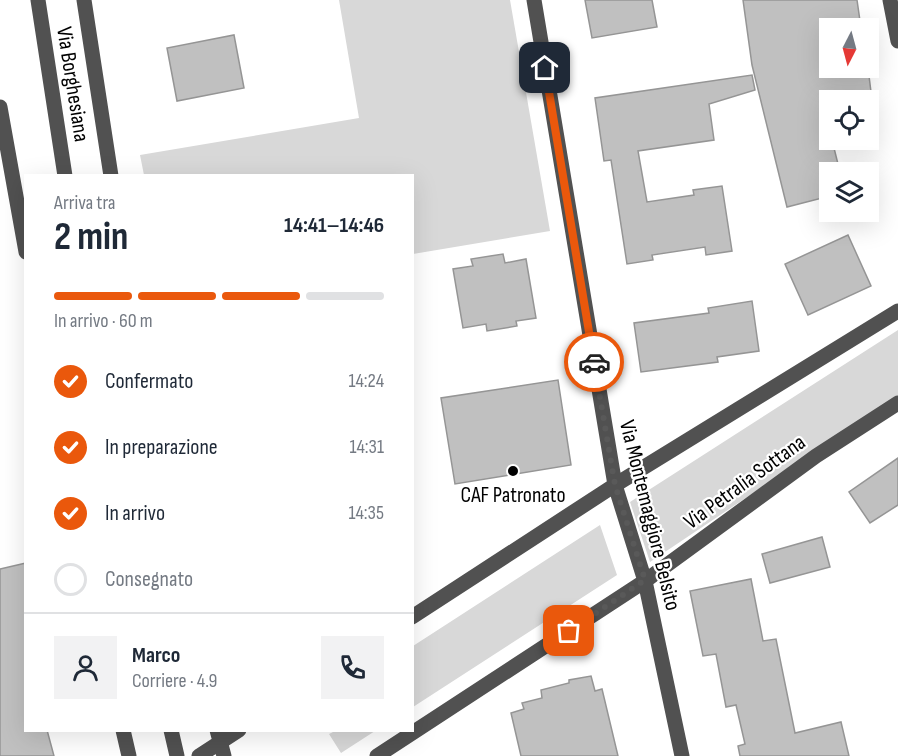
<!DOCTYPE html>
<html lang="it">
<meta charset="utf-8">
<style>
body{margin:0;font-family:"Sofia Sans Condensed",sans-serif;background:#f2f2f3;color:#1f2937;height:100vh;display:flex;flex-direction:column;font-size:22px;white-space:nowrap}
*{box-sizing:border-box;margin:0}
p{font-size:20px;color:#747a83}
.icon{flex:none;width:33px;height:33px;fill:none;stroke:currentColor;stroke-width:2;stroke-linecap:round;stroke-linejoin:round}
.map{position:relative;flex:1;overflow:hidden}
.side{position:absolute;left:24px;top:174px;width:390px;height:558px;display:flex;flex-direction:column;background:#fff;border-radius:0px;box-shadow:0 6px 24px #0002}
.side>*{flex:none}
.needle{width:39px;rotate:186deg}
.fabs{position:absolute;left:819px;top:18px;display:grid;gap:12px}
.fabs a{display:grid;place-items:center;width:60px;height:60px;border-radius:0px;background:#fff;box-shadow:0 6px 24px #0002;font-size:30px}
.pin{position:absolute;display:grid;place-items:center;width:51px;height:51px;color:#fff;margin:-26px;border-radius:12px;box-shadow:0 3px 9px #0006}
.courier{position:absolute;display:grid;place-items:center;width:60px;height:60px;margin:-30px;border:4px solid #ea580c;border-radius:50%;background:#fff;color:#222;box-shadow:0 2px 8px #0007}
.headline em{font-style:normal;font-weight:700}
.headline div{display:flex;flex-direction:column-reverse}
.headline{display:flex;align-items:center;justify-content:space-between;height:102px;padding:0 30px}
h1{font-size:39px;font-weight:700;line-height:45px}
.bar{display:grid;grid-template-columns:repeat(4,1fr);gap:9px 6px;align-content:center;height:72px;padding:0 30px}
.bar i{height:8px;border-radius:4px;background:#e0e1e3}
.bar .selected{background:#ea580c}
.bar p{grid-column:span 4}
.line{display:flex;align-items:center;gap:15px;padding:0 30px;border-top:2px solid #e0e1e3}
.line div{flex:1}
.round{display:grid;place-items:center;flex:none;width:63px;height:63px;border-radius:0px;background:#f2f2f3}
ol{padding:0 30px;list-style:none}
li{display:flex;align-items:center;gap:18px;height:66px}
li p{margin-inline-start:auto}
li .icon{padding:6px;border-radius:50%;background:#ea580c;color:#fff;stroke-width:4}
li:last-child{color:#747a83}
li i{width:33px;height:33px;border:3px solid #e0e1e3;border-radius:50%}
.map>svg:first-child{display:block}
.green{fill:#d8d8d8}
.building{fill:#c0c0c0;stroke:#959595;stroke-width:1.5}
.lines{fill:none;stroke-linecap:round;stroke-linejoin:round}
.minor{stroke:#515151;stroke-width:15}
.done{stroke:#595959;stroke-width:6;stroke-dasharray:0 10.8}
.route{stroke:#ea580c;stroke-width:8}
.poi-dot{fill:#000;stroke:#fff;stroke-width:2}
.labels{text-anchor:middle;stroke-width:4.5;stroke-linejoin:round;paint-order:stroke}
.street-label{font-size:22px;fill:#000;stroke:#fff}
.poi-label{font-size:22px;fill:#000;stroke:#fff}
</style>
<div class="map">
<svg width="898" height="756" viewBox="0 0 898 756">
<rect width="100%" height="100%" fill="#fff"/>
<path class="green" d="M 339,0 L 510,0 L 550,231 L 413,254 L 412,176 L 144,175 L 140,155 L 359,118 Z
M 898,330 L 898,396 L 650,562 L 630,502 Z
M 600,525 L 617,575 L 413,707 L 413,646 Z
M 335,731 L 335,730 L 375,731 L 341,753 L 329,734 Z"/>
<path class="building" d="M 585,0 L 652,0 L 657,27 L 592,38 Z
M 743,0 L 857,0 L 861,28 L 830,28 L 830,68 L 868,68 L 874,116 L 868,117 L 868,100 L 830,100 L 830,122 L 827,122 L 830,130 L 830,140 L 832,140 L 840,172 L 830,172 L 830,196 L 787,207 L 752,65 Z
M 234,35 L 244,88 L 177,101 L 167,48 Z
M 752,75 L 755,90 L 709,104 L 714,140 L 638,151 L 647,202 L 694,195 L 693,190 L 722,186 L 732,251 L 706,255 L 705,247 L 652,255 L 653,260 L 627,264 L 611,160 L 604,161 L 595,98 Z
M 848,235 L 871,286 L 808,315 L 785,264 Z
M 503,254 L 505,263 L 526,259 L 536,318 L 516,321 L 517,326 L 487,331 L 486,324 L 463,328 L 453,269 L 473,266 L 471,259 Z
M 752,301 L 759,351 L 717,357 L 718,362 L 641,372 L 634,323 L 709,313 L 708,308 Z
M 558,380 L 571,465 L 455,484 L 441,398 Z
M 898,458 L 898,505 L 870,523 L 849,492 Z
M 822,537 L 830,567 L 770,583 L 762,554 Z
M 26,563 L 26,730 L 47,730 L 54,756 L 0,756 L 0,569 Z
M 751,579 L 763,641 L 776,639 L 795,733 L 841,722 L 849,756 L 740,756 L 738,746 L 745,744 L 736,705 L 726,707 L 716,654 L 703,656 L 690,591 Z
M 591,676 L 595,691 L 602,689 L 618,756 L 521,756 L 511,713 L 524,709 L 522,703 L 542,698 L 541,690 L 569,683 L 569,680 Z"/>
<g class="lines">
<path class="minor" d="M 38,0 L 65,176
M 84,0 L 111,176
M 534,0 L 615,485 L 645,581 L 682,756
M 890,0 L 898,41
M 0,107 L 26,252
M 412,617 L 615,485 L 898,311
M 123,730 L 129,756
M 171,730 L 177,756
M 217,730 L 224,756
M 199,756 L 239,730
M 377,756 L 645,581 L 816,456 L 898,403"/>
</g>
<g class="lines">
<path class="done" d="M 569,631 L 645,580 L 615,485 L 594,362"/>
<path class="route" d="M 545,68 L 594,362"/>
</g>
<circle class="poi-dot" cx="513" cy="471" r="6"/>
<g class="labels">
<g class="street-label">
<text transform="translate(74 84) rotate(81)" y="8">Via Borghesiana</text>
<text transform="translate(744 481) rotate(-36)" y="8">Via Petralia Sottana</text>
<text transform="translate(651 515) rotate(76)" y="8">Via Montemaggiore Belsito</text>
</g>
<g class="poi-label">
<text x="513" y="502">CAF Patronato</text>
</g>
</g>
</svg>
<div class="fabs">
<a><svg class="needle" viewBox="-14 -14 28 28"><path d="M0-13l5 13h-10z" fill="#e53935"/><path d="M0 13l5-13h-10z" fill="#747a83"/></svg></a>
<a><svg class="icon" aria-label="locate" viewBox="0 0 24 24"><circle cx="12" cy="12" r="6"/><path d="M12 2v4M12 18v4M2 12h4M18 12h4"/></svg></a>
<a><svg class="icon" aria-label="layers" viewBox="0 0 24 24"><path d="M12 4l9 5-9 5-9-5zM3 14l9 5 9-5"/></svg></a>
</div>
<div class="pin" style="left:569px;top:631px;background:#ea580c"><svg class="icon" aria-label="bag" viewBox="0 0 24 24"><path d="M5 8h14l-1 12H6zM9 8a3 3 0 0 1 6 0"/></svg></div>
<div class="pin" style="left:545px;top:68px;background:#1f2937"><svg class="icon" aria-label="home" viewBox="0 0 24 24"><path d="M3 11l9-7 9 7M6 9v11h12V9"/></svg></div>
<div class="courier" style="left:594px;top:362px"><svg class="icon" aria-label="car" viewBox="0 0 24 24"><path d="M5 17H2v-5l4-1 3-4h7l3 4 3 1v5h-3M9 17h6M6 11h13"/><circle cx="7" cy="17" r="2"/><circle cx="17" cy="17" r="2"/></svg></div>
<section class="side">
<div class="headline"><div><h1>2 min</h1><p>Arriva tra</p></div><em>14:41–14:46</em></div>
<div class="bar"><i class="selected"></i><i class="selected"></i><i class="selected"></i><i></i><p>In arrivo · 60 m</p></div>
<ol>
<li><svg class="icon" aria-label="check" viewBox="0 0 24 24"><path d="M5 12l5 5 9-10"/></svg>Confermato<p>14:24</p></li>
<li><svg class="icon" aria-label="check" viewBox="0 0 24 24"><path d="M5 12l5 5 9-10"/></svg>In preparazione<p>14:31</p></li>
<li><svg class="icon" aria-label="check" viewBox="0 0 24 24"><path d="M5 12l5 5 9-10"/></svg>In arrivo<p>14:35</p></li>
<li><i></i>Consegnato</li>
</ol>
<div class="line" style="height:108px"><a class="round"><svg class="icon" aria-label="person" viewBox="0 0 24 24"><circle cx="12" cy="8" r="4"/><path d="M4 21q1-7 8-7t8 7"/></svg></a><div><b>Marco</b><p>Corriere · 4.9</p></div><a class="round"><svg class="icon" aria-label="phone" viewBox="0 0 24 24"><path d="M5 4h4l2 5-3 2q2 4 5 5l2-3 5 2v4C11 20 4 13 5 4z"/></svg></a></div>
</section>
</div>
